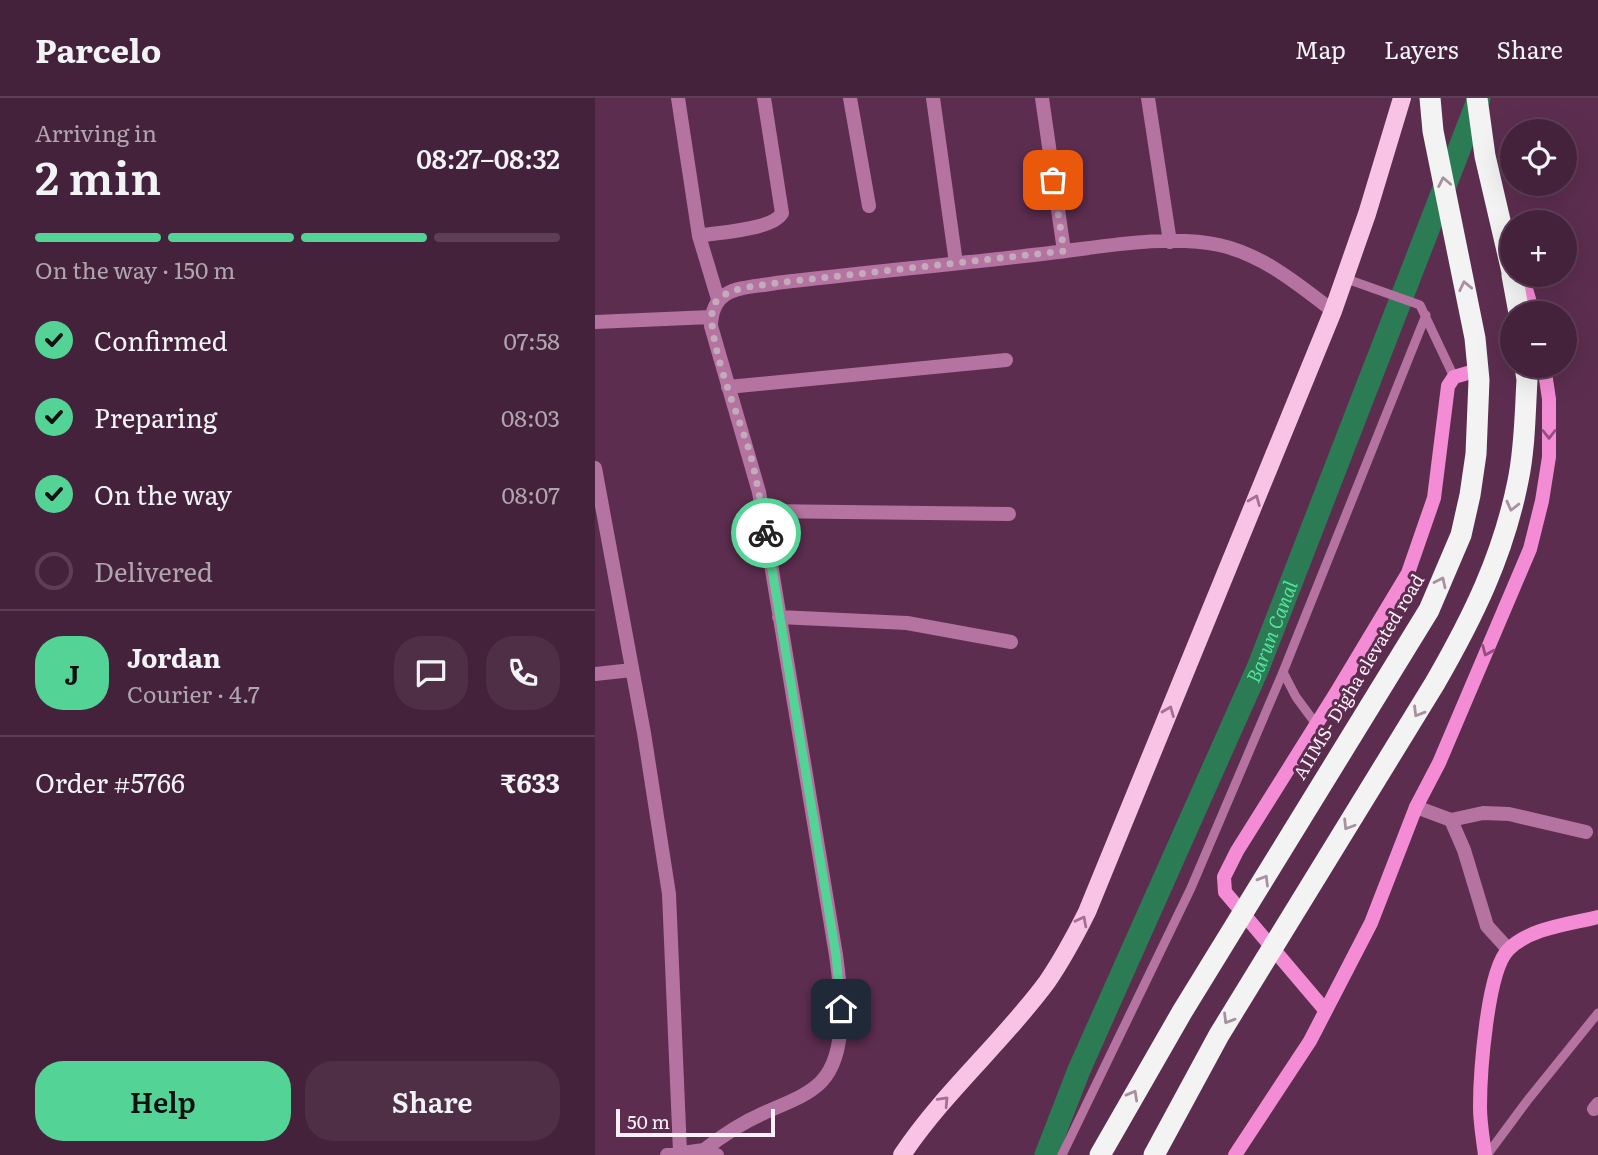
<!DOCTYPE html>
<meta charset="utf-8">
<style>
body{margin:0;font-family:Literata,serif;background:#4f2f46;color:#f1f3f6;height:100vh;display:flex;flex-direction:column;font-size:26px;white-space:nowrap}
*{box-sizing:border-box;margin:0}
p{font-size:23px;color:#b0a4af}
.icon{flex:none;width:38px;height:38px;fill:none;stroke:currentColor;stroke-width:2;stroke-linecap:round;stroke-linejoin:round}
.map{position:relative;flex:1;overflow:hidden}
.details{display:flex;flex-direction:column;background:#45223b;width:595px}
.details>*{flex:none}
.buttons{position:absolute;left:905px;top:21px;display:grid;gap:14px}
.buttons a{display:grid;place-items:center;width:77px;height:77px;border-radius:50%;background:#45223b;box-shadow:0 7px 28px #0002,0 0 0 2px #5d3f55;font-size:35px}
.scale{position:absolute;left:21px;bottom:18px;width:159px;box-sizing:border-box;padding-left:7px;border:4px solid #fbeff7;border-top:0;font-size:19px;line-height:24px;white-space:nowrap;color:#fbeff7;-webkit-text-stroke:5px #5c2d4f;paint-order:stroke}
.pin{position:absolute;display:grid;place-items:center;width:60px;height:60px;color:#fff;margin:-30px;border-radius:14px;box-shadow:0 4px 10px #0006}
.courier{position:absolute;display:grid;place-items:center;width:70px;height:70px;margin:-35px;border:5px solid #54d396;border-radius:50%;background:#fff;color:#222;box-shadow:0 2px 9px #0007}
.head em{font-style:normal;font-weight:600}
.head div{display:flex;flex-direction:column-reverse}
.head{display:flex;align-items:center;justify-content:space-between;height:119px;padding:0 35px}
h1{font-size:46px;font-weight:600;line-height:52px}
.bar{display:grid;grid-template-columns:repeat(4,1fr);gap:10px 7px;align-content:center;height:84px;padding:0 35px}
.bar i{height:9px;border-radius:5px;background:#5d3f55}
.bar .active{background:#54d396}
.bar p{grid-column:span 4}
.line{display:flex;align-items:center;gap:18px;padding:0 35px;border-top:2px solid #5d3f55}
.line div{flex:1}
.round{display:grid;place-items:center;flex:none;width:74px;height:74px;border-radius:28px;background:#4f2f46}
ol{padding:0 35px;list-style:none}
li{display:flex;align-items:center;gap:21px;height:77px}
li p{margin-inline-start:auto}
li .icon{padding:7px;border-radius:50%;background:#54d396;color:#111;stroke-width:4}
li:last-child{color:#b0a4af}
li i{width:38px;height:38px;border:4px solid #5d3f55;border-radius:50%}
.primary-button{display:flex;gap:14px;margin-top:auto;padding:14px 35px}
.primary-button a{flex:1;height:80px;border-radius:28px;background:#54d396;color:#111;font-size:28px;font-weight:600;line-height:80px;text-align:center}
.primary-button a+a{background:#4f2f46;color:#f1f3f6}
header{display:flex;align-items:center;gap:42px;box-sizing:border-box;height:98px;padding:0 35px;background:#45223b;border-bottom:2px solid #5d3f55}
header strong{font-size:33px}
nav{display:flex;gap:38px;margin-inline-start:auto;font-size:24px}
main{display:flex;flex:1;min-height:0}
.map>svg:first-child{display:block}
.lines{fill:none;stroke-linecap:round;stroke-linejoin:round}
.canal{stroke:#2b7b55;stroke-width:23}
.lane{stroke:#b473a0;stroke-width:9}
.street{stroke:#b473a0;stroke-width:14}
.secondary{stroke:#f48cd5;stroke-width:14}
.primary{stroke:#f9c3e6;stroke-width:18}
.highway{stroke:#f3f3f3;stroke-width:21}
.oneway{stroke:#a890a1}
.oneway2{stroke:#914e7e}
.oneway3{stroke:#a37093}
.done{stroke:#c3abbc;stroke-width:7;stroke-dasharray:0 12.6}
.route{stroke:#54d396;stroke-width:9}
.labels{text-anchor:middle;stroke-width:6;stroke-linejoin:round;paint-order:stroke}
.street-label{font-size:18px;fill:#fbeff7;stroke:#5c2d4f}
.water-label{font-size:19px;font-style:italic;fill:#54e29f;stroke:#5c2d4f}
</style>
<header>
<strong>Parcelo</strong>
<nav><a>Map</a><a>Layers</a><a>Share</a></nav>
</header>
<main>
<section class="details">
<div class="head"><div><h1>2 min</h1><p>Arriving in</p></div><em>08:27–08:32</em></div>
<div class="bar"><i class="active"></i><i class="active"></i><i class="active"></i><i></i><p>On the way · 150 m</p></div>
<ol>
<li><svg class="icon" aria-label="check" viewBox="0 0 24 24"><path d="M5 12l5 5 9-10"/></svg>Confirmed<p>07:58</p></li>
<li><svg class="icon" aria-label="check" viewBox="0 0 24 24"><path d="M5 12l5 5 9-10"/></svg>Preparing<p>08:03</p></li>
<li><svg class="icon" aria-label="check" viewBox="0 0 24 24"><path d="M5 12l5 5 9-10"/></svg>On the way<p>08:07</p></li>
<li><i></i>Delivered</li>
</ol>
<div class="line" style="height:126px"><b class="round" style="background:#54d396;color:#111">J</b><div><b>Jordan</b><p>Courier · 4.7</p></div><a class="round"><svg class="icon" aria-label="chat" viewBox="0 0 24 24"><path d="M4 5h16v11H9l-5 4z"/></svg></a><a class="round"><svg class="icon" aria-label="phone" viewBox="0 0 24 24"><path d="M5 4h4l2 5-3 2q2 4 5 5l2-3 5 2v4C11 20 4 13 5 4z"/></svg></a></div>
<div class="line" style="height:91px"><div>Order #5766</div><b>₹633</b></div>
<div class="primary-button"><a>Help</a><a>Share</a></div>
</section>
<div class="map">
<svg width="1003" height="1057" viewBox="0 0 1003 1057">
<rect width="100%" height="100%" fill="#5c2d4f"/>
<g class="lines">
<path class="canal" id="s1" d="M 451,1057 L 484,972 L 663,570 L 884,0"/>
<path class="lane" d="M 749,180 L 825,207 L 859,279
M 721,626 L 701,599 L 688,574 L 831,217
M 467,1057 L 596,790 L 688,574
M 892,1057 L 932,1003 L 1003,915"/>
<path class="street" d="M 83,0 L 104,138 L 123,201
M 255,0 L 274,108
M 338,0 L 361,165
M 447,0 L 469,153
M 553,0 L 575,144
M 104,138 C 124,134 178,132 187,115 L 169,0
M 0,224 L 116,219
M 133,289 L 411,262
M 0,370 L 49,635 L 74,796 L 85,1054
M 167,413 L 414,416
M 184,519 L 312,525 L 416,544
M 0,576 L 37,572
M 821,709 L 856,722 L 888,715 L 914,716 L 991,734
M 856,722 L 869,752 L 892,828 L 913,851
M 999,1011 L 1003,1006
M 109,1052 C 128,1037 146,1025 169,1015 C 188,1006 211,999 226,984 C 254,955 246,893 241,857 L 164,394 L 116,228 C 117,187 148,191 181,185 C 272,174 363,166 455,155 C 507,149 572,136 624,147 C 667,156 704,187 738,213
M 72,1057 L 109,1052 L 122,1057"/>
<path class="secondary" d="M 927,177 L 938,215
M 730,912 L 630,794 L 629,779 L 642,753 L 741,595 L 813,475 L 839,400 L 853,288 L 859,279 L 883,272
M 640,1057 L 715,943 L 776,825 L 821,709 L 844,665 L 935,451 L 947,403 L 954,359 L 954,301 L 949,268
M 890,1057 C 888,1041 885,1025 885,1009 C 885,977 892,873 913,852 C 934,830 975,826 1003,819"/>
<path class="primary" d="M 307,1057 C 349,994 407,945 452,884 C 467,862 480,838 492,814 L 738,213 L 772,116 L 807,0"/>
<path class="highway" d="M 882,0 L 890,58 L 917,174
M 917,177 L 924,215
M 505,1057 L 587,914 L 834,512 L 866,437 L 875,397 L 881,356 L 884,282 L 880,240 L 838,33 L 835,0
M 559,1057 L 624,937 L 840,585 C 878,519 908,458 923,383 C 930,350 930,315 932,282 L 930,268"/>
</g>
<defs><path id="oneway-chevron" d="M-2-3.5L2.5 0L-2 3.5" fill="none" stroke-width="1.6" stroke-linecap="round" stroke-linejoin="round" transform="scale(1.75)"/></defs>
<g class="oneway">
<use href="#oneway-chevron" transform="translate(849 84) rotate(-101)"/>
<use href="#oneway-chevron" transform="translate(870 188) rotate(-102)"/>
<use href="#oneway-chevron" transform="translate(917 408) rotate(104)"/>
<use href="#oneway-chevron" transform="translate(846 484) rotate(-65)"/>
<use href="#oneway-chevron" transform="translate(823 614) rotate(121)"/>
<use href="#oneway-chevron" transform="translate(753 727) rotate(122)"/>
<use href="#oneway-chevron" transform="translate(669 782) rotate(-59)"/>
<use href="#oneway-chevron" transform="translate(633 921) rotate(121)"/>
<use href="#oneway-chevron" transform="translate(538 997) rotate(-61)"/>
</g>
<g class="oneway2">
<use href="#oneway-chevron" transform="translate(954 336) rotate(90)"/>
<use href="#oneway-chevron" transform="translate(892 553) rotate(113)"/>
</g>
<g class="oneway3">
<use href="#oneway-chevron" transform="translate(660 402) rotate(-68)"/>
<use href="#oneway-chevron" transform="translate(574 613) rotate(-68)"/>
<use href="#oneway-chevron" transform="translate(487 823) rotate(-63)"/>
<use href="#oneway-chevron" transform="translate(349 1003) rotate(-47)"/>
</g>
<g class="lines">
<path class="done" d="M 171,435 C 166,408 162,382 155,355 C 147,327 105,228 120,205 C 131,189 163,188 181,185 L 469,153 L 458,82"/>
<path class="route" d="M 171,435 L 241,857 L 246,911"/>
</g>
<g class="labels">
<g class="street-label">
<text transform="translate(764 579) rotate(-59)" y="6">AIIMS- Digha elevated road</text>
</g>
<g class="water-label">
<text dy="7" stroke="none"><textPath href="#s1" startOffset="570">Barun Canal</textPath></text>
</g>
</g>
</svg>
<div class="buttons">
<a><svg class="icon" aria-label="locate" viewBox="0 0 24 24"><circle cx="12" cy="12" r="6"/><path d="M12 2v4M12 18v4M2 12h4M18 12h4"/></svg></a>
<a>+</a>
<a>−</a>
</div>
<div class="scale">50 m</div>
<div class="pin" style="left:458px;top:82px;background:#ea580c"><svg class="icon" aria-label="bag" viewBox="0 0 24 24"><path d="M5 8h14l-1 12H6zM9 8a3 3 0 0 1 6 0"/></svg></div>
<div class="pin" style="left:246px;top:911px;background:#1f2937"><svg class="icon" aria-label="home" viewBox="0 0 24 24"><path d="M3 11l9-7 9 7M6 9v11h12V9"/></svg></div>
<div class="courier" style="left:171px;top:435px"><svg class="icon" aria-label="bike" viewBox="0 0 24 24"><circle cx="6" cy="16" r="4"/><circle cx="18" cy="16" r="4"/><path d="M6 16l4-8h5l3 8M10 8l3 8H6M13 5h3"/></svg></div>
</div>
</main>
